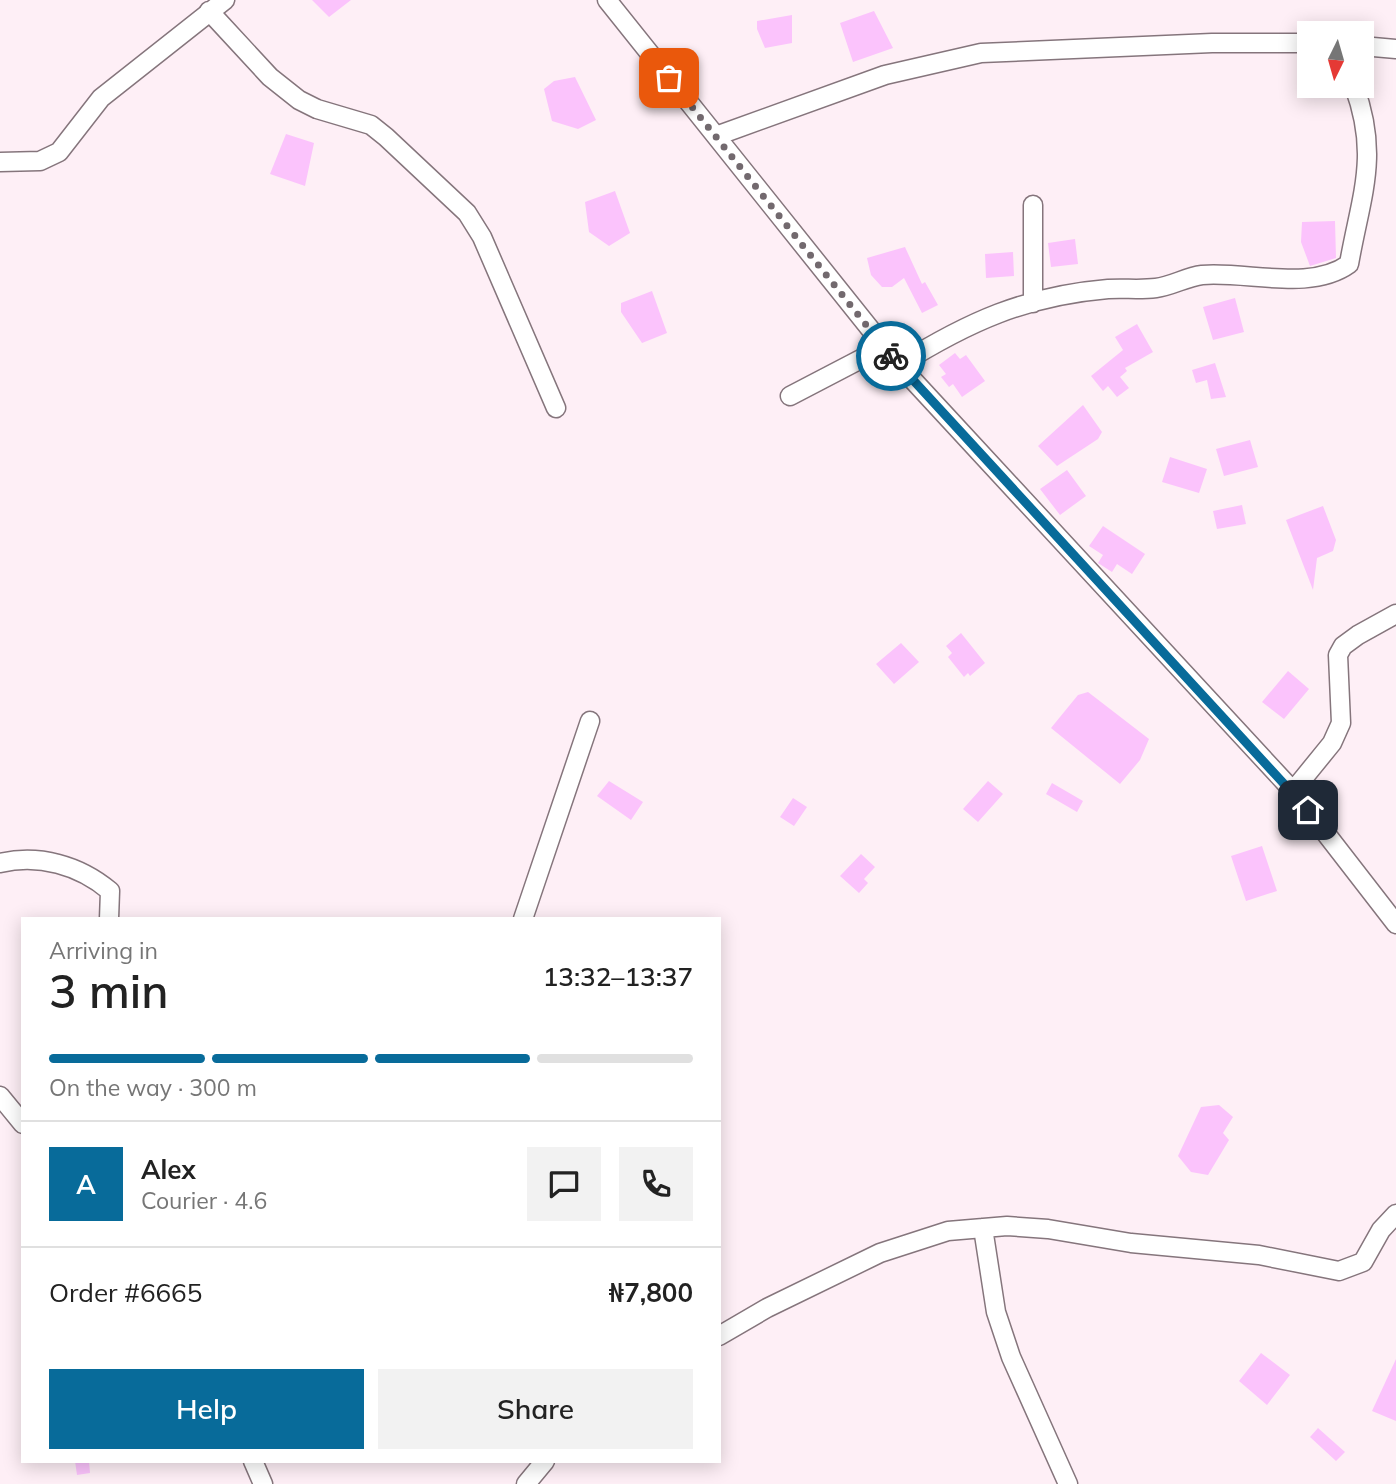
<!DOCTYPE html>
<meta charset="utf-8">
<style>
body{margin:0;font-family:Mulish,sans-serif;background:#f2f2f2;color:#222;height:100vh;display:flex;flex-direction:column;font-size:26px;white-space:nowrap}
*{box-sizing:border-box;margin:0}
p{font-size:23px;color:#767676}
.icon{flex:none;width:38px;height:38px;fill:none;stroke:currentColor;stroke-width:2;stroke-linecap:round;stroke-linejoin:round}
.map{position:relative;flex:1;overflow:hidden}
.side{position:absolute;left:21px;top:917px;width:700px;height:546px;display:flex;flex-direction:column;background:#fff;border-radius:0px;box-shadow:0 4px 18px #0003}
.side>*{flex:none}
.needle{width:46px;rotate:185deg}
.tools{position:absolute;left:1297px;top:21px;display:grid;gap:14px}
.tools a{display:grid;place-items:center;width:77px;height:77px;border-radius:0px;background:#fff;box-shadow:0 4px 18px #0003;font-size:35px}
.pin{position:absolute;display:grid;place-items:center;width:60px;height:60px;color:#fff;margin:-30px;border-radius:14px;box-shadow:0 4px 10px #0006}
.courier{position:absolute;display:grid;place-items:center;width:70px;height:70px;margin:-35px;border:5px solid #086b9a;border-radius:50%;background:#fff;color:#222;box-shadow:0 2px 9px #0007}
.summary em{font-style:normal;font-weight:600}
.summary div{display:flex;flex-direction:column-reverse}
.summary{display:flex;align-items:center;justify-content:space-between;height:119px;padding:0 28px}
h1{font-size:46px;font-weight:600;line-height:52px}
.bar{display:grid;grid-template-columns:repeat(4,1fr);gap:10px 7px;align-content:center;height:84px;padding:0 28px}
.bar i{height:9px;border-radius:5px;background:#e0e0e0}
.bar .active{background:#086b9a}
.bar p{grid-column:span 4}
.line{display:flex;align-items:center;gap:18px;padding:0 28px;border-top:2px solid #e0e0e0}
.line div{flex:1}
.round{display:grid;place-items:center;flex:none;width:74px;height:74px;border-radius:0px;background:#f2f2f2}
.button{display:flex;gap:14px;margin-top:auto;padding:14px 28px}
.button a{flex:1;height:80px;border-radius:0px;background:#086b9a;color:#fff;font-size:28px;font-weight:600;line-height:80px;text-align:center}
.button a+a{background:#f2f2f2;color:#222}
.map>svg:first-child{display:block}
.building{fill:#fbc3fc}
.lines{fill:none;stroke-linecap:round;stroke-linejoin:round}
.minor-casing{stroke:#85757c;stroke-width:21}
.minor{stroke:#fff;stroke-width:18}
.done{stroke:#72696e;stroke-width:7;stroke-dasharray:0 12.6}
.route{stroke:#086b9a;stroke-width:9}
</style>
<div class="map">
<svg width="1396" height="1484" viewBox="0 0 1396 1484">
<rect width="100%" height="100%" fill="#feeff6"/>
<path class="building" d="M 312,0 L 351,0 L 329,17 Z
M 874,11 L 893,48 L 853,62 L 840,23 Z
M 792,15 L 792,43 L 765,48 L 757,29 L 757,21 Z
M 575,77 L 596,120 L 578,129 L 552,121 L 544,89 L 554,81 Z
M 286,134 L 314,143 L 305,186 L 270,174 Z
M 615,191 L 630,233 L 609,246 L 589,232 L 585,202 Z
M 1335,221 L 1336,258 L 1310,266 L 1301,242 L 1302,222 Z
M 1075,239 L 1078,264 L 1051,267 L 1048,243 Z
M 905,247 L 922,284 L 925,282 L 938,305 L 922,313 L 904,278 L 892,287 L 882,287 L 871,275 L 867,258 Z
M 1013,252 L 1014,276 L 986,278 L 985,254 Z
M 652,291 L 667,333 L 642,343 L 621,312 L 621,303 Z
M 1235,298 L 1244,332 L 1213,340 L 1203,307 Z
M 1137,324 L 1153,352 L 1125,368 L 1127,371 L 1120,377 L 1129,388 L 1117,397 L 1108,386 L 1103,391 L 1091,376 L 1123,350 L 1115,337 Z
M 955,353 L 960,359 L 966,355 L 985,381 L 962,397 L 953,384 L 949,387 L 941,377 L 946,374 L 939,365 Z
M 1215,363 L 1226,397 L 1211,399 L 1207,380 L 1196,383 L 1192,370 Z
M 1083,405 L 1102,432 L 1098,439 L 1057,466 L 1038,446 Z
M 1250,440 L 1258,467 L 1224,476 L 1216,449 Z
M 1170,457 L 1207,469 L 1199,493 L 1162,482 Z
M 1067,470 L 1086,496 L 1060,515 L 1040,489 Z
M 1242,505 L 1246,524 L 1217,529 L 1213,511 Z
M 1323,506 L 1336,540 L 1333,551 L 1317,558 L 1313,590 L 1286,520 Z
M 1103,526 L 1145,554 L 1132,574 L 1117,564 L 1112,572 L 1098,563 L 1103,555 L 1089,546 Z
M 961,633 L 985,663 L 970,676 L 968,673 L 964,677 L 948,657 L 952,653 L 946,646 Z
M 901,643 L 919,662 L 894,684 L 876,664 Z
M 1288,671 L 1309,689 L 1284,719 L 1262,702 Z
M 1088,692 L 1149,739 L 1140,760 L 1120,784 L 1051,728 L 1078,695 Z
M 609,781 L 643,802 L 631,820 L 597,796 Z
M 988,781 L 1003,794 L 978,822 L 963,809 Z
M 1052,783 L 1083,801 L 1077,812 L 1046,794 Z
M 793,798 L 807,807 L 794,826 L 780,817 Z
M 1262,846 L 1277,891 L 1246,901 L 1231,856 Z
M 861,854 L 875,867 L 864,879 L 868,883 L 859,893 L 840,876 Z
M 1219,1105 L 1233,1117 L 1223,1133 L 1229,1140 L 1208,1175 L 1191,1172 L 1178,1156 L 1201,1107 Z
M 1261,1353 L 1290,1375 L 1267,1405 L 1239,1381 Z
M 1396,1359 L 1396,1421 L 1372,1411 Z
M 1318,1428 L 1345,1452 L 1336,1461 L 1310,1437 Z
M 75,1461 L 89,1461 L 90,1473 L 77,1475 Z"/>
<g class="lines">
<defs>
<path id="minor" d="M 607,0 L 899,365 L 1293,791 L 1396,924
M 209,11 L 270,77 L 299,100 L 317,109 L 371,125 L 386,137 L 467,213 L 482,237 L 556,408
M 1362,46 L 1396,49
M 716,136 L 885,75 L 981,53 L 1212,43 L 1309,43
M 0,162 L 40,161 L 59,152 L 101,98 L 225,0
M 1033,303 L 1033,205
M 899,365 C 968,322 1025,296 1108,289 C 1124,288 1140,290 1156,288 C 1172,286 1186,277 1202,275 C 1248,271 1310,292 1349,264 C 1361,195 1380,156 1354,86
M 790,396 L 884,347
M 1293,791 L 1332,743 L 1341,723 L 1338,655 L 1343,646 L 1358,635 L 1396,614
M 0,863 C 39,854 79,865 110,891 L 109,919
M 523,919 L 590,721
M 0,1096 L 23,1124
M 983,1228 L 996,1312 L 1011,1357 L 1068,1484
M 719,1336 L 767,1308 L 880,1253 L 948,1231 L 1007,1226 L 1048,1229 L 1131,1243 L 1259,1255 L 1339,1271 L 1363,1262 L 1381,1230 L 1396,1214
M 253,1461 L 263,1484
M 526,1484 L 545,1461"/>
</defs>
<use href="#minor" class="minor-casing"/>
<use href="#minor" class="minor"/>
</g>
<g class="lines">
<path class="done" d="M 669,78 L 891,356"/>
<path class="route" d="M 891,356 L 1308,810"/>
</g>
</svg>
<div class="tools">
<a><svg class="needle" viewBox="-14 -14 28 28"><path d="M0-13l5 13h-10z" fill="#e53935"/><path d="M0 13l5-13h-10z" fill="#767676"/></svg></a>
</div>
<div class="pin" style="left:669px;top:78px;background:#ea580c"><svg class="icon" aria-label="bag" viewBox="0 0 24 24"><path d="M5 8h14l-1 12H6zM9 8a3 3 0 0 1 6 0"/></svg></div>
<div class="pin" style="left:1308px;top:810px;background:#1f2937"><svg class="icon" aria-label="home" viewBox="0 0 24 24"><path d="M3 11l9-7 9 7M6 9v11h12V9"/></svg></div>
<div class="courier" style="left:891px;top:356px"><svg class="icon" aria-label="bike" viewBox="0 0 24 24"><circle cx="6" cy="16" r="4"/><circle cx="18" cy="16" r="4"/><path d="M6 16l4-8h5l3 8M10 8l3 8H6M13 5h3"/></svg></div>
<section class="side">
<div class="summary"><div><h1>3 min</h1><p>Arriving in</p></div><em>13:32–13:37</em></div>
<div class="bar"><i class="active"></i><i class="active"></i><i class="active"></i><i></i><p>On the way · 300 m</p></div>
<div class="line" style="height:126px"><b class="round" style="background:#086b9a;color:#fff">A</b><div><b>Alex</b><p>Courier · 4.6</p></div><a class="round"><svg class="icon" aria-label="chat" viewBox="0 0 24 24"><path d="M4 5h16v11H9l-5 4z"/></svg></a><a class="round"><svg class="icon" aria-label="phone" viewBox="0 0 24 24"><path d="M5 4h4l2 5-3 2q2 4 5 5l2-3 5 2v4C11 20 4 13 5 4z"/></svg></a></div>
<div class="line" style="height:91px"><div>Order #6665</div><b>₦7,800</b></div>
<div class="button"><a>Help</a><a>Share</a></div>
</section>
</div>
